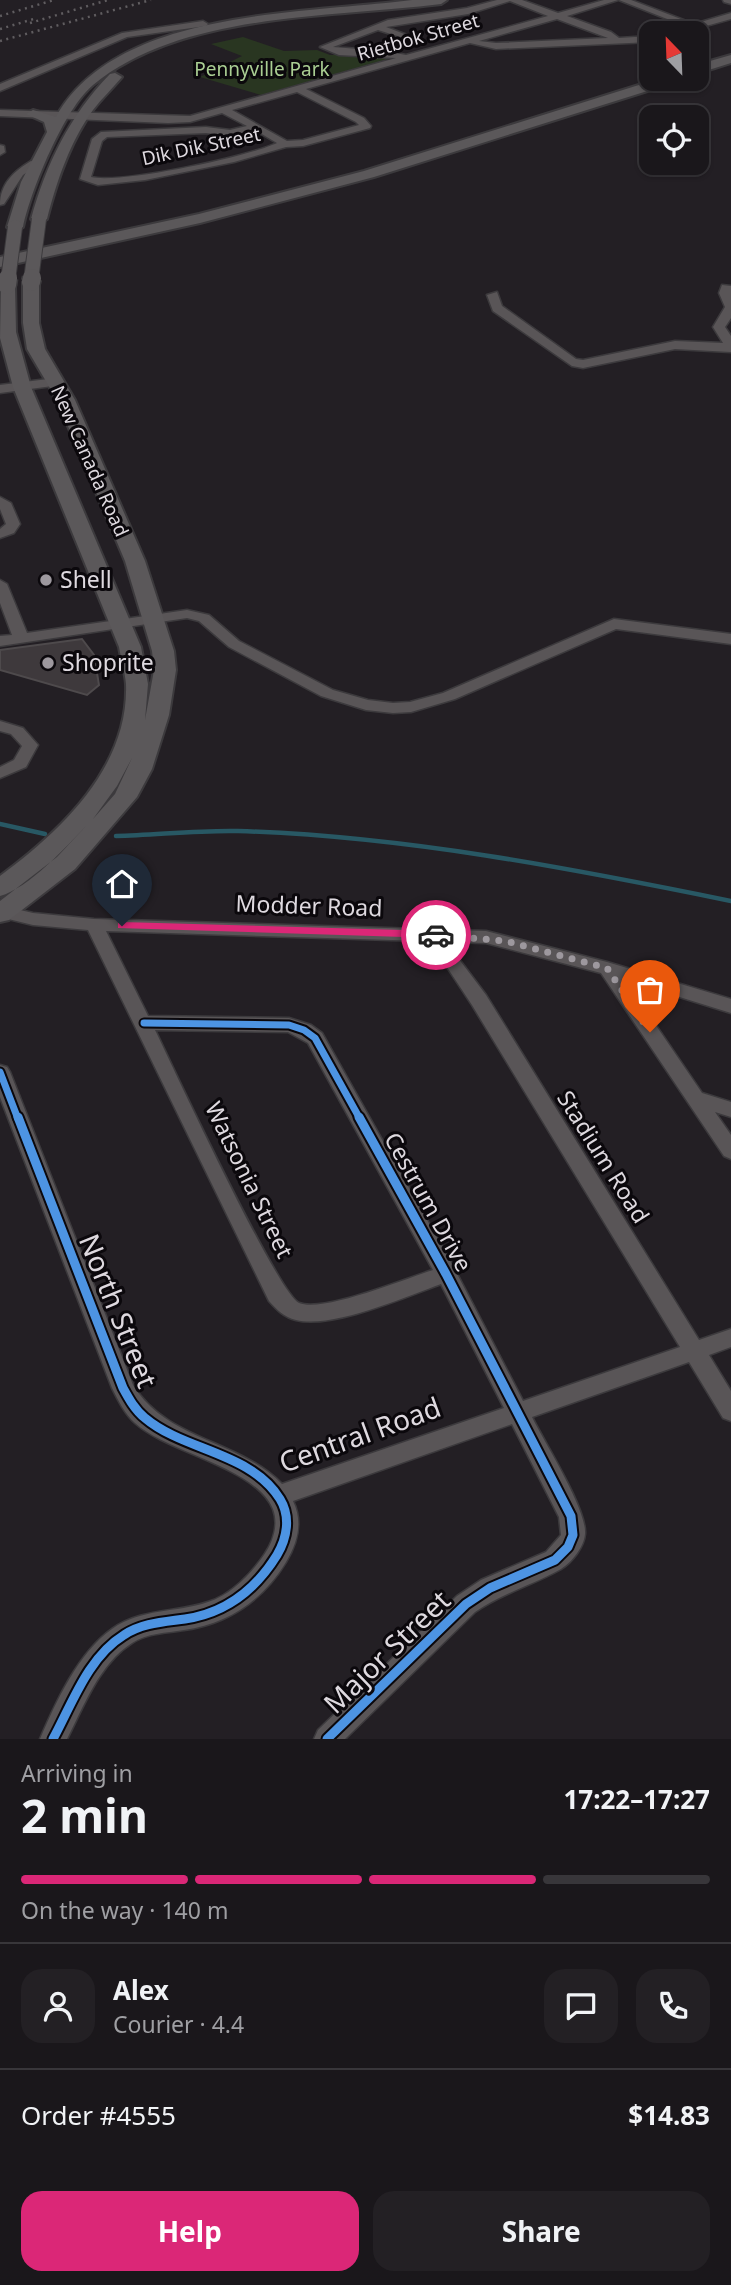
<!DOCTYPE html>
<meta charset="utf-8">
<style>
body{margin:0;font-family:"Noto Sans",sans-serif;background:#232024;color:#f1f3f6;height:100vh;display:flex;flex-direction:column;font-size:26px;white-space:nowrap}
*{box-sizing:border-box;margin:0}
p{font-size:23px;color:#9f9fa3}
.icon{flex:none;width:38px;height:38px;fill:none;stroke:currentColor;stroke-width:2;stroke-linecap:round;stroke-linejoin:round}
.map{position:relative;height:1739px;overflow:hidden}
.side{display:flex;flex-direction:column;background:#1a171b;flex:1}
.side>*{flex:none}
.needle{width:46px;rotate:337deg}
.fabs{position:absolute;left:639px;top:21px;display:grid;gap:14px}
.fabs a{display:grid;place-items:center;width:70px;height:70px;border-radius:14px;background:#1a171b;box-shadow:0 2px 5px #0004,0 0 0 2px #38363a;font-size:35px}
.pin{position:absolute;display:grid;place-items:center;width:60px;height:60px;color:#fff;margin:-72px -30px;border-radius:50% 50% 50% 0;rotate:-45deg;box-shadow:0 0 7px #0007}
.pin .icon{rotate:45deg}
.courier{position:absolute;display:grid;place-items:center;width:70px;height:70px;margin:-35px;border:5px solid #db2777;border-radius:50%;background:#fff;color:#222;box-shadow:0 2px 9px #0007}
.overview em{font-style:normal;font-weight:700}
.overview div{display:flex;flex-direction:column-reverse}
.overview{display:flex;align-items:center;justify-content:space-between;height:119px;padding:0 21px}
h1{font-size:46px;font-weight:700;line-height:52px}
.bar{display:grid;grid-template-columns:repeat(4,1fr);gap:10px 7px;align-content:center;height:84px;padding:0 21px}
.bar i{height:9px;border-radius:5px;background:#38363a}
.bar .selected{background:#db2777}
.bar p{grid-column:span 4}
.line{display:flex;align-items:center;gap:18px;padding:0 21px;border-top:2px solid #38363a}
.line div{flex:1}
.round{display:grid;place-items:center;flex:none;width:74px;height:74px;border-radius:21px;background:#232024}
.primary-button{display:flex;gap:14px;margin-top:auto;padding:14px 21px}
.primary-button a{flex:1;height:80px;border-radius:21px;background:#db2777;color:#fff;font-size:28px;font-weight:700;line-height:80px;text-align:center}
.primary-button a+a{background:#232024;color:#f1f3f6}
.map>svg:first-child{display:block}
.green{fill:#293621}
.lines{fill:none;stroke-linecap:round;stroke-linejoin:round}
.stream{stroke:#285864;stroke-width:4.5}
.building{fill:#3e393c;stroke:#4e4a4c;stroke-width:2}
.street-casing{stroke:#3c3a3d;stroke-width:3}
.secondary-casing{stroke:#3c3a3d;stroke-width:4}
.street{fill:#595557;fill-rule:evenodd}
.secondary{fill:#5b585a;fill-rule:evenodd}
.rail{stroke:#605d60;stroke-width:2.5;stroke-dasharray:2 4.5;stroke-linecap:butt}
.secondary-bridge-far1-casing{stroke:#3c3a3d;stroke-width:16;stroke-linecap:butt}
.secondary-bridge-casing{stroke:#3c3a3d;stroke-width:21;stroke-linecap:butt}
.secondary-bridge-far1{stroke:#5b585a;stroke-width:14}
.secondary-bridge{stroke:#5b585a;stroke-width:18}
.cycleway-far1-casing{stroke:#0b080c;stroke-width:11}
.cycleway-casing{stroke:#0b080c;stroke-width:13}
.cycleway-far1{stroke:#4d94e3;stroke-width:7}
.cycleway{stroke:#4d94e3;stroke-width:9}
.route{fill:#db2777}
.done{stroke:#9d989e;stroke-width:7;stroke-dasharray:0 12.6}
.poi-dot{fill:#9d989e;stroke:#0b080c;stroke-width:2.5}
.labels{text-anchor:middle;stroke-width:6;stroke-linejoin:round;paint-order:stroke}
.far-street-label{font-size:19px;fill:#ded9df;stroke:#0b080c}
.far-park-label{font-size:19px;fill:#aace93;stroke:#0b080c}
.poi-label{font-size:23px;fill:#ded9df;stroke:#0b080c;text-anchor:start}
.street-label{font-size:23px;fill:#ded9df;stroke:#0b080c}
.near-street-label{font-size:28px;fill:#ded9df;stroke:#0b080c}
</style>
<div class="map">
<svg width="731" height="1739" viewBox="0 0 731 1739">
<rect width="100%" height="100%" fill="#231f24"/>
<path class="green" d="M 243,37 L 284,51 L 317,50 L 330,55 L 385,54 L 389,59 L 261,95 L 200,77 L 242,56 L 211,44 Z"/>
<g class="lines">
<path class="stream" d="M 0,824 L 45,834
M 116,836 C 157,835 197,830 238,831 C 403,836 569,868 731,901"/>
</g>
<path class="building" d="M 82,639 L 94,655 L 99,685 L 87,695 L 0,670 L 0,650 Z"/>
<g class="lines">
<defs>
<path id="street" d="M 497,0 L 522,0 L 558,13 L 604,0 L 618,0 L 567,16 L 611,32 L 619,38 L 651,36 L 651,42 L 496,49 L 470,43 L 306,89 L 364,118 L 371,126 L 370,128 L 303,146 L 286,147 L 234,162 L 145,180 L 98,185 L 80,179 L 92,139 L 101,132 L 206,127 L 230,130 L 247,126 L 222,113 L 190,122 L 168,123 L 0,116 L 0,110 L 190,116 L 396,58 L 339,55 L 320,47 L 388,20 L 467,8 ZM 510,1 L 548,16 L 406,55 L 384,51 L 333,47 L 378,30 L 407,39 L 407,35 L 386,27 L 468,14 ZM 557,19 L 608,38 L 496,43 L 479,41 ZM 297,92 L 356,122 L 359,125 L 303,140 L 287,141 L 232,110 ZM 255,130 L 277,143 C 247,157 121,184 91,177 L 102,141 L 107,137 L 206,133 L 230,136 Z
M 619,0 L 631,0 L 694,24 L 731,13 L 731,19 L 681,33 L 668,33 L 685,26 Z
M 723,0 L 731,0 L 731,4 L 724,2 Z
M 203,21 L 208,24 L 206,26 L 127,37 L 0,91 L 0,84 L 122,33 Z
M 0,145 L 4,146 L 5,152 L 0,155 Z
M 31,161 L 40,163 L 23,175 L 4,204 L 0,205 C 0,184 14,171 31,161 Z
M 722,285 L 731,286 L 731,318 L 725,327 L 731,336 L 731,352 L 675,349 L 583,368 L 572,366 L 493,311 L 487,295 L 497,292 L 502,306 L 576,359 L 583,360 L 675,341 L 723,343 L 713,327 L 725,307 L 719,293 Z
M 56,378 L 62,382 L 60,385 L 0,393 L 0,385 Z
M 0,497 L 11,503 L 20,524 L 14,533 L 0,538 L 0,529 L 6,524 L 0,509 Z
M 0,580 L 7,584 L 27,633 L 187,610 L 209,615 L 239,641 L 333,690 L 368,700 L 393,703 L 410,702 L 443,693 L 614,619 L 731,634 L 731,644 L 616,629 L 455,699 L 411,712 L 393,713 L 366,710 L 321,696 L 229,647 L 199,621 L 187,618 L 0,646 L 0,636 L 12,635 L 0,603 Z
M 0,721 L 23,728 L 38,745 L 26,767 L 0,778 L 0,767 L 14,760 L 22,746 L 11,734 L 0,731 Z
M 3,906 L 33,913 L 94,919 L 486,931 L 607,962 L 731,999 L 731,1013 L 625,980 L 702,1093 L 731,1102 L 731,1117 L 715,1112 L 731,1135 L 731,1159 L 724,1156 L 601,973 L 486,943 L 446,942 L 486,995 L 699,1340 L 731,1329 L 731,1347 L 709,1355 L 731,1391 L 731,1421 L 723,1418 L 689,1362 L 532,1417 C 544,1442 587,1509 585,1534 C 584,1547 572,1562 561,1569 C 533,1585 502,1593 475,1612 L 345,1739 L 314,1739 L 318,1730 L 457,1596 L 481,1580 L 546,1552 L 561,1535 L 559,1517 L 512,1424 L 293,1501 C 303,1522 298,1542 286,1562 C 263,1600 228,1624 184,1630 C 166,1633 147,1633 132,1643 C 99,1664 84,1706 67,1739 L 40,1739 C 56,1702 78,1653 112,1629 C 141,1608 176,1613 208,1602 C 231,1595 251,1574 264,1555 C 273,1542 279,1525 273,1509 C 256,1467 168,1453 135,1423 C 125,1414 118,1400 112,1388 L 0,1097 L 0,1065 L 7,1067 L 10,1072 L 133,1385 C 166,1440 239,1440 282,1484 L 504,1408 L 441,1284 C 405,1297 332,1329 296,1320 C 284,1317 277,1310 269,1301 L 88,930 L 33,925 L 0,917 L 0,907 ZM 106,931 L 424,941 L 439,955 L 472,1005 L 680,1347 L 523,1401 L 454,1268 L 322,1033 L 311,1025 L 289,1018 L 148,1016 ZM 155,1030 L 288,1032 L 308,1043 L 433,1270 C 407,1278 323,1313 299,1303 C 277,1293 173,1067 155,1030 Z"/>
<path id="secondary" d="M 412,0 L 447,0 L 441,4 C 331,18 182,12 93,85 C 64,109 31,190 23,227 L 15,232 L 7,227 L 21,182 L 47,132 L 44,122 L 26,114 L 33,110 L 56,117 C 116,9 304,14 412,0 Z
M 731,55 L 731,63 L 696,74 L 696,65 Z
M 115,73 L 122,77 C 113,88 102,98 93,110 C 70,142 57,180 47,219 L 39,224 L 34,222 L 31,219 C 46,164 70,115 110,74 Z
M 658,79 L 678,79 L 676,82 L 374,177 L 200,223 L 0,267 L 0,257 L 199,214 L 364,171 Z
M 31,277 L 39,282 L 39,323 L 45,349 L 75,400 L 145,561 L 174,651 L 176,670 L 169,715 L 152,769 L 137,797 L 75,869 L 9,920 L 0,922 L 0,901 L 57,857 L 87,825 C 66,847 29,888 0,896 L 0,876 C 61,831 129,767 126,684 C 125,672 121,659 119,647 L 13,387 L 0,338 L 1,282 L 13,282 L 15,285 L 16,332 L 31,387 L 141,647 L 148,684 L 145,720 L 154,670 L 152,651 L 125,561 L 57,400 L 27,349 L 23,323 L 23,282 ZM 132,758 L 115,794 L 93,819 L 117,786 Z"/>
</defs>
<use href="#street" class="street-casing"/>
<use href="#secondary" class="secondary-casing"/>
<use href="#street" class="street"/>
<use href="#secondary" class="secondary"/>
<path class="rail" d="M 0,16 L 54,0
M 30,23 L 108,0
M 0,29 L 37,18
M 0,41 L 151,0"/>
<defs>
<path id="secondary-bridge-far1" d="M 8,280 L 15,227
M 31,280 L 39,219"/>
<path id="secondary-bridge" d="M 31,282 L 32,278
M 7,285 L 8,278"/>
</defs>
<use href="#secondary-bridge-far1" class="secondary-bridge-far1-casing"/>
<use href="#secondary-bridge" class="secondary-bridge-casing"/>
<use href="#secondary-bridge-far1" class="secondary-bridge-far1"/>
<use href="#secondary-bridge" class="secondary-bridge"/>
<defs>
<path id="cycleway-far1" d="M 144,1023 L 289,1025 L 304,1030 L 315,1038 L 360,1119
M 0,1072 L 18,1119"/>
<path id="cycleway" d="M 18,1117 L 123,1388 C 129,1399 135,1410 145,1418 C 184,1451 251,1452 280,1499 C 291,1517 287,1538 277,1555 C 256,1589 226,1613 185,1619 C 164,1622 142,1623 124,1635 C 88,1657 72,1704 53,1739
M 327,1739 L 466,1604 L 490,1588 L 555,1560 L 568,1547 L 573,1535 L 571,1516 L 446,1274 L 359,1117"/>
</defs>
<use href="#cycleway-far1" class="cycleway-far1-casing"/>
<use href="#cycleway" class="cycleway-casing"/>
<use href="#cycleway-far1" class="cycleway-far1"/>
<use href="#cycleway" class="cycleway"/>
</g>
<path class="route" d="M 122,922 L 436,931 L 442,935 L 436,938 L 118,928 L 118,923 Z"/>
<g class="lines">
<path class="done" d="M 436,935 L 506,941 L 607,968 L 650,1032"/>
</g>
<g class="poi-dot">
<circle cx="46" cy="580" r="7"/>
<circle cx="48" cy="663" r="7"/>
</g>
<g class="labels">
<g class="far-street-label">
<text transform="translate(418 37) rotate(-16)" y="7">Rietbok Street</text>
<text transform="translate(201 146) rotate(-12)" y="7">Dik Dik Street</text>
<text transform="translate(90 461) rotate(66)" y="7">New Canada Road</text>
</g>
<g class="far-park-label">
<text x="262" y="76">Pennyville Park</text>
</g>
<g class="poi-label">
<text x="60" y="588">Shell</text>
<text x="62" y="671">Shoprite</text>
</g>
<g class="street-label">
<text transform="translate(309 906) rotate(2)" y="8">Modder Road</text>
<text transform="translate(603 1157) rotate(58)" y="8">Stadium Road</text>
<text transform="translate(249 1180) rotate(64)" y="8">Watsonia Street</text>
<text transform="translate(428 1202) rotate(61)" y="8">Cestrum Drive</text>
</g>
<g class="near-street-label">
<text transform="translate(118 1311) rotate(68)" y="10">North Street</text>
<text transform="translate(360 1435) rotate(-20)" y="10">Central Road</text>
<text transform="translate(387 1652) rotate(-44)" y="10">Major Street</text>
</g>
</g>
</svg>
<div class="fabs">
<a><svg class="needle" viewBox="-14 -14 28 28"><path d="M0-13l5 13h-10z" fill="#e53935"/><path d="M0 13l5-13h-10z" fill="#9f9fa3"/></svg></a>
<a><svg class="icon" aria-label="locate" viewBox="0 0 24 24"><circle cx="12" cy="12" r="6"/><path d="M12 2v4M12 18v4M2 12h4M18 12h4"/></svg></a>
</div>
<div class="pin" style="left:650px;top:1032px;background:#ea580c"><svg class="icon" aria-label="bag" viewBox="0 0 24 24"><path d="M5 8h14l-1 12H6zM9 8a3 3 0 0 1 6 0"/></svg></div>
<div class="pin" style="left:122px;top:926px;background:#1f2937"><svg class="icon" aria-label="home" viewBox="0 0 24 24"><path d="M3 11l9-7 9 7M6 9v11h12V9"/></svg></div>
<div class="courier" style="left:436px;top:935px"><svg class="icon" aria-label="car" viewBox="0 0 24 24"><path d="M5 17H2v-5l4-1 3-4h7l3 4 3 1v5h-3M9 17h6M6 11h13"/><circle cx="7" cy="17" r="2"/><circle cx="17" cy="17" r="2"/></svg></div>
</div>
<section class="side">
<div class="overview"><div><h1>2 min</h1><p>Arriving in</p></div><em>17:22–17:27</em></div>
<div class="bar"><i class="selected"></i><i class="selected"></i><i class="selected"></i><i></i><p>On the way · 140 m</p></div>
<div class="line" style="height:126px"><a class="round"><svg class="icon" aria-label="person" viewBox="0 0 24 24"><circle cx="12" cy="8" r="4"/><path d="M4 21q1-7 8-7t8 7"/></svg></a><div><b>Alex</b><p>Courier · 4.4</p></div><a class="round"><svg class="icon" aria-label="chat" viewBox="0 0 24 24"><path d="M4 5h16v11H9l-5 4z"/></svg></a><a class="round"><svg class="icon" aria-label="phone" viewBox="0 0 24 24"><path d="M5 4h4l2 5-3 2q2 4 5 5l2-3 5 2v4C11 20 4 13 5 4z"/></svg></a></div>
<div class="line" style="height:91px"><div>Order #4555</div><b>$14.83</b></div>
<div class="primary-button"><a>Help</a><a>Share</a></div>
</section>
